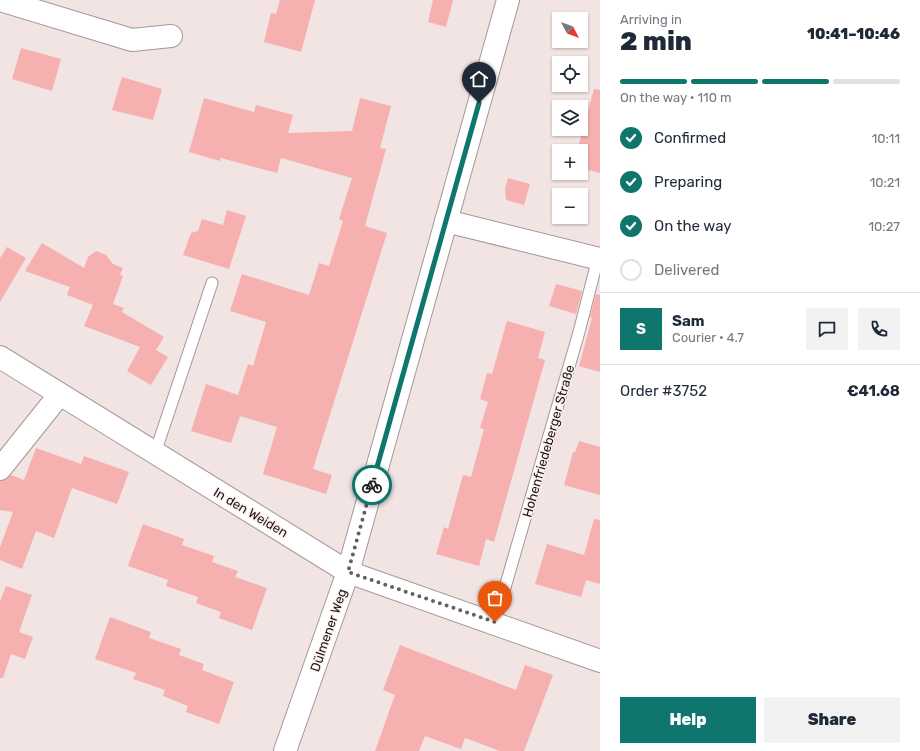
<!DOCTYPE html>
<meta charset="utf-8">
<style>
body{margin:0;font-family:Rubik,sans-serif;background:#f2f2f3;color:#1f2937;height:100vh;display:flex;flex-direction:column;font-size:15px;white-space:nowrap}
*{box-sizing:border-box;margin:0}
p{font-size:13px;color:#747a83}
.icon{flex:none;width:22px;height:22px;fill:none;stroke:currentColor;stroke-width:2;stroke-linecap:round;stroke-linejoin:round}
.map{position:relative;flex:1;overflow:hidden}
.details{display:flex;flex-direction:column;background:#fff;width:320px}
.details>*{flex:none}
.needle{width:26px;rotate:131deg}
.fabs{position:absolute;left:552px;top:12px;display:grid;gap:8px}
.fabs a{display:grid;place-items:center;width:36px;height:36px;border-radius:0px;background:#fff;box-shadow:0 1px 3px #0004;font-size:20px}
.pin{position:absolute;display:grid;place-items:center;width:34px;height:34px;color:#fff;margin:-41px -17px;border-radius:50% 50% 50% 0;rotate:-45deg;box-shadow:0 0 4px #0007}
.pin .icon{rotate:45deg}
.courier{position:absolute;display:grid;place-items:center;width:40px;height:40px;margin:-20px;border:3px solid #0f766e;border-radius:50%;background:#fff;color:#222;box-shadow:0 1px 5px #0007}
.summary em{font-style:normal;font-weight:800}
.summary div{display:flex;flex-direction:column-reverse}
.summary{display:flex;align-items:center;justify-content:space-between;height:68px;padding:0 20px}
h1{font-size:26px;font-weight:800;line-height:30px}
.bar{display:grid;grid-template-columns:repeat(4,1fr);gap:6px 4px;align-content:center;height:48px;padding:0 20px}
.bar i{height:5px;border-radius:3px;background:#e0e1e3}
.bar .on{background:#0f766e}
.bar p{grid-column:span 4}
.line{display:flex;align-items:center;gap:10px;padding:0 20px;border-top:1px solid #e0e1e3}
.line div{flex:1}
.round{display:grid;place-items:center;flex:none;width:42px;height:42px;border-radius:0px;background:#f2f2f3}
ol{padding:0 20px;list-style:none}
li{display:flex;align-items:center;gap:12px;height:44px}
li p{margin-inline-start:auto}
li .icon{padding:4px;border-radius:50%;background:#0f766e;color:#fff;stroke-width:4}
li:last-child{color:#747a83}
li i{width:22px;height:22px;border:2px solid #e0e1e3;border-radius:50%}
.cta{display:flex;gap:8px;margin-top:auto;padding:8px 20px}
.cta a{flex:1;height:46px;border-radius:0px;background:#0f766e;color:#fff;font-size:16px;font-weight:800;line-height:46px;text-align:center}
.cta a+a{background:#f2f2f3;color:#1f2937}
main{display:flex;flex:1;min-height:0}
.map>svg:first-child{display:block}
.building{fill:#f5b0af}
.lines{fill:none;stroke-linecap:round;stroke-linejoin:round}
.service-casing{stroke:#a49897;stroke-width:13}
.minor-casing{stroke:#a49897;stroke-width:24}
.tertiary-casing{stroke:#a49897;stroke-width:24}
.service{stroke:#fff;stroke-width:11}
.minor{stroke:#fff;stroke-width:22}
.tertiary{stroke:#fff;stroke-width:22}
.done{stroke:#665f5e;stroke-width:4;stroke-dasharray:0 7.2}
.route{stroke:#0f766e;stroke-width:5}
.labels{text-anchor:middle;stroke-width:3;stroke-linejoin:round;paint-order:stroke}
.street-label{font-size:13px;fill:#1b1717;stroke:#fef1f0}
</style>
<main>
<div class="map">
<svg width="600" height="751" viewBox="0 0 600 751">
<rect width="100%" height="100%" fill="#f1e4e3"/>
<path class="building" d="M 280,0 L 315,0 L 301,52 L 264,42 L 271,13 L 276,14 Z
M 433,0 L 453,0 L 446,27 L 428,22 Z
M 21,48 L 61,59 L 52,91 L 12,79 Z
M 122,77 L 162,89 L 153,120 L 112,110 Z
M 594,89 L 600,90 L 600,173 L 581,168 L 581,151 L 577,151 Z
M 204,98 L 254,112 L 256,105 L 293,115 L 288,133 L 352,131 L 360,98 L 391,106 L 380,148 L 386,149 L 365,226 L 387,233 L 313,469 L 332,475 L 326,494 L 263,474 L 277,427 L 240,416 L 231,443 L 191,431 L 206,384 L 238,395 L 248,364 L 253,366 L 266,322 L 230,311 L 242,274 L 309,295 L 319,263 L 329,266 L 343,221 L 339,219 L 352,178 L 281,158 L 277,173 L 221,158 L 220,161 L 189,152 Z
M 508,178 L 530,184 L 524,205 L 506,200 L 505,189 Z
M 227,210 L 246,216 L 229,269 L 183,255 L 191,233 L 198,231 L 202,219 L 223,225 Z
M 42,243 L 84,268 L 88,257 L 96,251 L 106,255 L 113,264 L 123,268 L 120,275 L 123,276 L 113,304 L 124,308 L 122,312 L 164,337 L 156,350 L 168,357 L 151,385 L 127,371 L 140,347 L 84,326 L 93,305 L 67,295 L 70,287 L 25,271 Z
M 7,247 L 26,258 L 0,302 L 0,258 Z
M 556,284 L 582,291 L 576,314 L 549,306 Z
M 596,294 L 600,295 L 600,372 L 579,366 L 592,318 L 590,317 Z
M 507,321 L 545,332 L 538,358 L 545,360 L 494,542 L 486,539 L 479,566 L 436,554 L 444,527 L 448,529 L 463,475 L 471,477 L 484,429 L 480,428 L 488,402 L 480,399 L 487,373 L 492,374 Z
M 579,441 L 600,447 L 600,495 L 564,485 L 573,452 L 575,452 Z
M 36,448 L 81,464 L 84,456 L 129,472 L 117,504 L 72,488 L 54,538 L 36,531 L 22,569 L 0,560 L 0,547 L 13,512 L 0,510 L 0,481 L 5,480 L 11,475 L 24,480 Z
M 594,519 L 600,520 L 600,584 L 586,580 L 581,597 L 535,584 L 547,544 L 584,555 Z
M 143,524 L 184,539 L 182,545 L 214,556 L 212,562 L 238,571 L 235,577 L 267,588 L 252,630 L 219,618 L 221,612 L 196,603 L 198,597 L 166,586 L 168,580 L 128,566 Z
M 6,586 L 32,595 L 19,632 L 33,637 L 25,659 L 11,654 L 3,678 L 0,678 L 0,602 Z
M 110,617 L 151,632 L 149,638 L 181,649 L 179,655 L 204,664 L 202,670 L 234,682 L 219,724 L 186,712 L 188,706 L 163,696 L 165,690 L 133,679 L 136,673 L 95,659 Z
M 400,645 L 516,690 L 525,665 L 553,675 L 524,751 L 500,751 L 465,738 L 461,749 L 425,736 L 419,751 L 375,751 L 395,695 L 383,690 Z"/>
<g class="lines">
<defs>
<path id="service" d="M 155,453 L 212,283
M 495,622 L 579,332 L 598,258"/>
<path id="minor" d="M 0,0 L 132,40 L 171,36
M 446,221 L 600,259
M 0,357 L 348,572 L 600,661
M 0,469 L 60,394"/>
<path id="tertiary" d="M 285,751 L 348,572 L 508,0"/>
</defs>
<use href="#service" class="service-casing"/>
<use href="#minor" class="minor-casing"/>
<use href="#tertiary" class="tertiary-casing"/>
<use href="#service" class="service"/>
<use href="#minor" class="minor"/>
<use href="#tertiary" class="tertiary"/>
</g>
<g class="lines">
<path class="done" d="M 372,485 L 348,572 L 495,622"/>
<path class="route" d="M 372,485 L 479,103"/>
</g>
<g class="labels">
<g class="street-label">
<text transform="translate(548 441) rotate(-74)" y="5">Hohenfriedeberger Straße</text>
<text transform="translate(251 512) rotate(31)" y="5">In den Weiden</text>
<text transform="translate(328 630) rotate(-71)" y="5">Dülmener Weg</text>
</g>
</g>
</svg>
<div class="fabs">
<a><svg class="needle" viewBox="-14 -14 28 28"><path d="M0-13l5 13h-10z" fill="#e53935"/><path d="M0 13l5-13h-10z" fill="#747a83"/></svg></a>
<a><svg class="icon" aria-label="locate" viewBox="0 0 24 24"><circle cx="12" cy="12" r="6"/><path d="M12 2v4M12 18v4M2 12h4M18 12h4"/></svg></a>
<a><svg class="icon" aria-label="layers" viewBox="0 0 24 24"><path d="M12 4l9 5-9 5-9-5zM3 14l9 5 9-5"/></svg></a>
<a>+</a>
<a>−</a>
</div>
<div class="pin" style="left:495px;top:622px;background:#ea580c"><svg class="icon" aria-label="bag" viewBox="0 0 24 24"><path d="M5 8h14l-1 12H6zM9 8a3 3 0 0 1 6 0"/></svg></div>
<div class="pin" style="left:479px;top:103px;background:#1f2937"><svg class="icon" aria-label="home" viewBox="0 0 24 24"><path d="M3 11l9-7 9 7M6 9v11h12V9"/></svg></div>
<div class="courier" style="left:372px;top:485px"><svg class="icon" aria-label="bike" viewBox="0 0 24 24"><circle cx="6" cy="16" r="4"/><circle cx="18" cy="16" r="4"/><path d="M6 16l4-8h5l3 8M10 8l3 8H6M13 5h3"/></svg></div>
</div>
<section class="details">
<div class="summary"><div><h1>2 min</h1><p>Arriving in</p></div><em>10:41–10:46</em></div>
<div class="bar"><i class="on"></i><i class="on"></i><i class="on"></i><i></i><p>On the way · 110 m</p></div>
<ol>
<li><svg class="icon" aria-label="check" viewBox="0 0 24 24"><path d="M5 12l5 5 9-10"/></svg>Confirmed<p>10:11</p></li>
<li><svg class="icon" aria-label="check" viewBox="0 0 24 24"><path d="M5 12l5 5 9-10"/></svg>Preparing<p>10:21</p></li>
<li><svg class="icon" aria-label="check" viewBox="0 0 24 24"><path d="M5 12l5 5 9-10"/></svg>On the way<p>10:27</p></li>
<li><i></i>Delivered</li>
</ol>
<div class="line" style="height:72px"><b class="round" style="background:#0f766e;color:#fff">S</b><div><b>Sam</b><p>Courier · 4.7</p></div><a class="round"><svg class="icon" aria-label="chat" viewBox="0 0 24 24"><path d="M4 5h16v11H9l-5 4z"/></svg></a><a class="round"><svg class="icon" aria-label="phone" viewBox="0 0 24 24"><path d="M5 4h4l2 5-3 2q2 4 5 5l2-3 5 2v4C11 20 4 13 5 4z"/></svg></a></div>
<div class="line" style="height:52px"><div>Order #3752</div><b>€41.68</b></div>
<div class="cta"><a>Help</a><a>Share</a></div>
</section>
</main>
